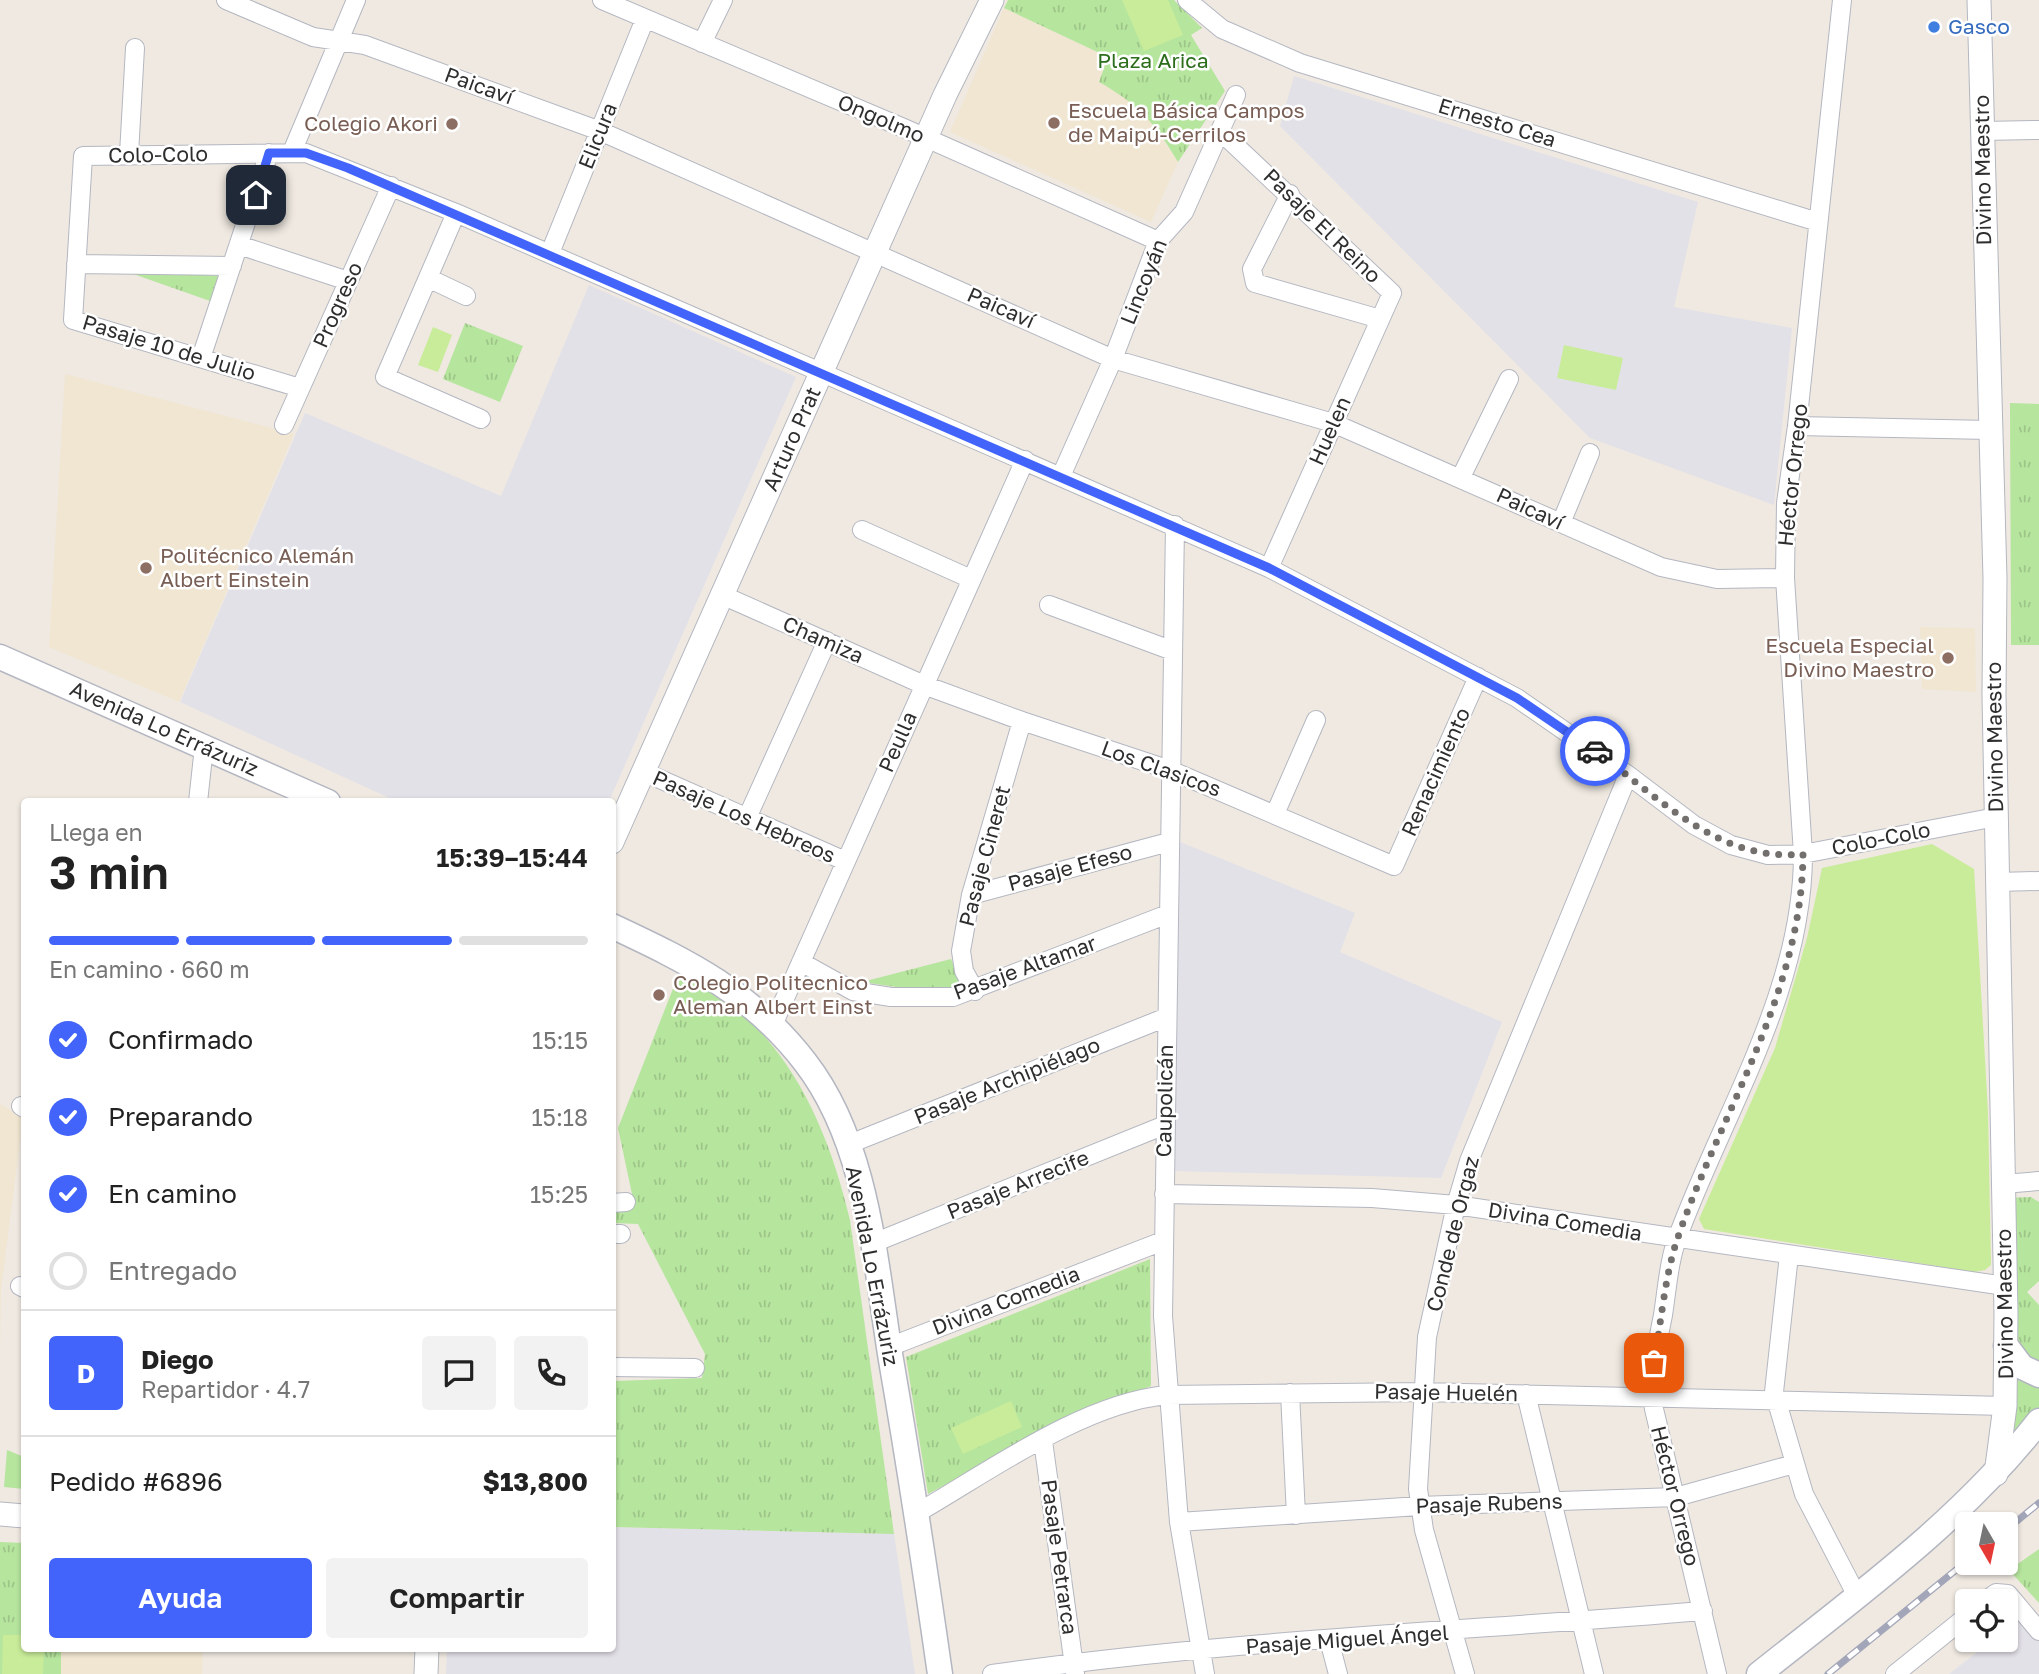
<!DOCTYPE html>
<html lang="es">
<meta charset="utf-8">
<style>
body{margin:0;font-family:"Golos Text",sans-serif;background:#f2f2f2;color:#222;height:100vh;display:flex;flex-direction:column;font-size:26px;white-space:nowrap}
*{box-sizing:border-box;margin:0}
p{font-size:23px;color:#767676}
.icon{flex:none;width:38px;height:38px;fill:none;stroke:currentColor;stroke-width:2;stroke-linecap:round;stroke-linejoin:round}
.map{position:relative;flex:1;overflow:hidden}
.drawer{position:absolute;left:21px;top:798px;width:595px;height:854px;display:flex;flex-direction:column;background:#fff;border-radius:7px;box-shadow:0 2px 5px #0004}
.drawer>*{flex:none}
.needle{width:46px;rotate:171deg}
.controls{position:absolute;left:1955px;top:1512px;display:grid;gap:14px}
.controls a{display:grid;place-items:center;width:63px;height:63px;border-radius:7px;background:#fff;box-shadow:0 2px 5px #0004;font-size:35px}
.pin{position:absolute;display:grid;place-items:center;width:60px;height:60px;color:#fff;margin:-30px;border-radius:14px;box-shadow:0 4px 10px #0006}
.courier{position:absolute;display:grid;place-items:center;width:70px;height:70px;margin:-35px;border:5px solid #4264fb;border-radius:50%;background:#fff;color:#222;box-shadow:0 2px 9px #0007}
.head em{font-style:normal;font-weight:600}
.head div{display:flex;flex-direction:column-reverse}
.head{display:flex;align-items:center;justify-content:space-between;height:119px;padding:0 28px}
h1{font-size:46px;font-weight:600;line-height:52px}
.bar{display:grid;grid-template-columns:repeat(4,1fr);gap:10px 7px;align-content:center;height:84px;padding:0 28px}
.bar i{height:9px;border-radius:5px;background:#e0e0e0}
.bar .selected{background:#4264fb}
.bar p{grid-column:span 4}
.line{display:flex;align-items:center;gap:18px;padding:0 28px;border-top:2px solid #e0e0e0}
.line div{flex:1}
.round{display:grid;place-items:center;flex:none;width:74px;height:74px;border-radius:7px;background:#f2f2f2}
ol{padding:0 28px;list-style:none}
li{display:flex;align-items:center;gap:21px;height:77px}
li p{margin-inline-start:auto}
li .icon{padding:7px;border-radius:50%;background:#4264fb;color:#fff;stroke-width:4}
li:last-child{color:#767676}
li i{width:38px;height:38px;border:4px solid #e0e0e0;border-radius:50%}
.primary-button{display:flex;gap:14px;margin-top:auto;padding:14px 28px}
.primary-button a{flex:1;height:80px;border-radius:7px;background:#4264fb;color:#fff;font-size:28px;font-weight:600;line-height:80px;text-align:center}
.primary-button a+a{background:#f2f2f2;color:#222}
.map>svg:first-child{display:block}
.industrial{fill:#e3e1e8}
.education{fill:#f0e6d1}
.grass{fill:url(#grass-tufts)}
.garden{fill:#b6e59e}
.pitch{fill:#c9ec9a}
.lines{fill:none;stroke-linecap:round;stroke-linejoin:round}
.minor-casing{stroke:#b4b7c1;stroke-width:20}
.tertiary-casing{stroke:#b4b7c1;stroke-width:25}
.secondary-casing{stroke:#b4b7c1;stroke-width:27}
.minor{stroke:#fff;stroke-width:18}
.tertiary{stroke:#fff;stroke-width:23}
.secondary{stroke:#fff;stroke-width:24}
.rail-casing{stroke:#a3a6b8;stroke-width:7}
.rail{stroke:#fff;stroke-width:4.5;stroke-dasharray:13;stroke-linecap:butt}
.done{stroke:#726f6d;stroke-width:7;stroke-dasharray:0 12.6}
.route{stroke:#4264fb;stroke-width:9}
.shop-dot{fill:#3f7fe0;stroke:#fff;stroke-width:2.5}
.education-dot{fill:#8d6e63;stroke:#fff;stroke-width:2.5}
.labels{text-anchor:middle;stroke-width:5;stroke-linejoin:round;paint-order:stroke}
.shop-label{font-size:21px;fill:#366cbe;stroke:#fff;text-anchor:start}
.park-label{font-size:21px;fill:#2c6e1b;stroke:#fff}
.street-label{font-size:21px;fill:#2e2e2e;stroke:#fff}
.education-label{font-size:21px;fill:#785e54;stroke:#fff;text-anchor:start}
</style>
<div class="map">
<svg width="2039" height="1674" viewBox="0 0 2039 1674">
<defs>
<pattern id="grass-tufts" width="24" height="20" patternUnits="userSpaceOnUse" patternTransform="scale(1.75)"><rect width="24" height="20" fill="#b6e59e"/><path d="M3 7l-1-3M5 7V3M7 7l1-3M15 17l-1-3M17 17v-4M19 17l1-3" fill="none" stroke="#9dc588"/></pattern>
</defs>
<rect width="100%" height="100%" fill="#efe9e1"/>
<path class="industrial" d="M 1294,76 L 1698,202 L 1674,307 L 1792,328 L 1774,505 L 1590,438 L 1280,126 Z
M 589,285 L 796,377 L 609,801 L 396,801 L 180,702 L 305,413 L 501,496 Z
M 1180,842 L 1355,913 L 1340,952 L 1502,1022 L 1441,1178 L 1173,1171 Z
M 613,1527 L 894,1534 L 915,1674 L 446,1674 L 447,1649 L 612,1648 Z
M 2026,1614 L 2039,1632 L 2039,1674 L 1949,1674 L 1993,1640 L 2006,1640 L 2006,1630 Z"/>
<path class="education" d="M 1004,8 L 1108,57 L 1099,82 L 1128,99 L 1146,114 L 1178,162 L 1151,222 L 950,132 Z
M 65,374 L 294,434 L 179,702 L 49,647 Z
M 1920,627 L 1975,628 L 1976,692 L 1922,689 Z
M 0,1104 L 23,1118 L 1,1290 L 0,1355 Z
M 61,1649 L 203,1649 L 202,1674 L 61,1674 Z"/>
<path class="grass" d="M 1008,0 L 1174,0 L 1202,28 L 1191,35 L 1225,91 L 1178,162 C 1155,123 1138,104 1099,82 L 1108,57 L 1004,8 Z
M 122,270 L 218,276 L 210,301 Z
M 465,323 L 523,346 L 500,402 L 443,379 Z
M 2010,403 L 2039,404 L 2039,645 L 2011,645 Z
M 951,959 L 963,986 L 924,991 L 862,982 Z
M 682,966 C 705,985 732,1003 753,1024 C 806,1077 833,1149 850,1220 L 894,1534 L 613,1527 L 613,1381 L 702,1378 L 705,1354 L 638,1224 L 613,1223 L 612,1197 L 632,1194 L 618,1128 Z
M 2031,1197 L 2039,1202 L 2039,1281 L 2027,1292 L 2039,1305 L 2039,1367 L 2011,1352 L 2006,1198 Z
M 1150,1259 L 1151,1386 L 1073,1417 L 928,1494 L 906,1357 Z
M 2013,1373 L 2039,1383 L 2039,1409 L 2012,1444 Z
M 0,1542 L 24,1543 L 24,1648 L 61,1649 L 61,1674 L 0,1674 Z
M 2039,1549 L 2039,1603 L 2009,1570 Z"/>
<path class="garden" d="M 7,1450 L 24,1457 L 24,1489 L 4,1487 Z"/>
<path class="pitch" d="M 1122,0 L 1168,0 L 1183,35 L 1144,51 Z
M 433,327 L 452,335 L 438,372 L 418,365 Z
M 1564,345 L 1623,358 L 1616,390 L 1557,378 Z
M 1932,844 L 1974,869 L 1988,1112 L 1991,1265 L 1985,1270 L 1974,1272 L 1704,1229 L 1699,1219 L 1775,1048 L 1807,938 L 1822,868 Z
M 1011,1401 L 1022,1427 L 963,1454 L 951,1428 Z
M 3,1635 L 24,1635 L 24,1648 L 44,1649 L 43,1674 L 2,1674 Z"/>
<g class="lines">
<defs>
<path id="minor" d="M 226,0 L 313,37 L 365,45 L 600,131 L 1113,359 L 1333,423 L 1661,567 L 1717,579 L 1785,578
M 602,0 L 906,129 L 1158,241
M 1187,0 L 1222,29 L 1300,63 L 1818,222
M 702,43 L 723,0
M 1982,131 L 2039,130
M 1221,132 L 1392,293 L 1269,568
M 292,152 L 356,0
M 129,154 L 135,48
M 1290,194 L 1252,269 L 1255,283 L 1380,319
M 456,213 L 385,377 L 481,419
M 239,245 L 348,281
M 550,253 L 645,19
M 76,264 L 232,266
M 428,278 L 466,296
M 201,358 L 269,153
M 300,388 L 73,320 L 83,156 L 306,153 L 456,213 L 1269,568 L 1517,698 L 1628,775 L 1694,825 L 1731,845 L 1768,855 L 1803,854 L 1996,817
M 284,425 L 391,186
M 1797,426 L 1990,430
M 1061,476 L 1113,359 L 1158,241 L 1184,212 L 1236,95
M 1461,477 L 1509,379
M 1561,523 L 1590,453
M 1175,525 L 1163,1316 L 1179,1522 L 1205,1674
M 862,530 L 971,579
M 722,595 L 924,685 L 1022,721 L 1170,770 L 1394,866 L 1478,677
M 1049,605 L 1173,651
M 644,772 L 845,861
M 198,802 L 204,747
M 1275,814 L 1316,720
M 747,818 L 827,641
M 1997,882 L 2039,881
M 971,895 L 1169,842
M 801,962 L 853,991 L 891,997 L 953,997 L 1168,914
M 975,991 L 964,971 L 961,951 L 971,895 L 1022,721
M 773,1025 L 1025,460
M 21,1106 L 24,1108
M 847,1145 L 1167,1017
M 2003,1184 L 2039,1181
M 1164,1194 L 1372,1198 L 1456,1205 L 2005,1286
M 612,1203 L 626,1202
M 612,1234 L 621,1234
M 871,1244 L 1165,1125
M 1789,1255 L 1774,1392 L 1804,1494 L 1857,1596
M 20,1286 L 24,1288
M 889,1347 L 1163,1241
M 612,1367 L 695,1368
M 1290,1393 L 1296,1515
M 1526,1394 L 1594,1674
M 1043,1441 L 1075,1673
M 917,1513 C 990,1471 1083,1403 1167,1395 L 1422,1392 L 2005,1406
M 1179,1522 L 1419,1506 L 1676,1497 L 1794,1464
M 1985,1601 L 1996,1593 L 2008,1594 L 2039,1631
M 1329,1640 L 1338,1674
M 992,1674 C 1227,1640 1466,1631 1703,1611
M 1465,1674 L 1424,1530 L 1418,1489 L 1427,1337 L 1456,1205 L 1469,1161 L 1628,775
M 1717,1674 L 1654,1409 C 1649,1377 1657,1346 1663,1315 C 1667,1289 1669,1260 1678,1236 C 1724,1112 1803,990 1803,854 L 1785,578 L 1786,503 L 1797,426 L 1842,0
M 1895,1674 L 1967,1616"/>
<path id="tertiary" d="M 1979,0 L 1995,578 L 1994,695 L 2006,1313 L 2005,1406 L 1996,1474
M 612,842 L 945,95 L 992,0
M 0,1514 L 24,1516
M 426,1674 L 427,1648"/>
<path id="secondary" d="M 0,657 L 328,802
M 612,926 C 689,962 752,993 805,1062 C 868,1143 875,1262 891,1360 C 909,1464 925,1569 940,1674
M 2006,1346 L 2022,1367 L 2039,1375
M 1759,1674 C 1858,1595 1961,1521 2039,1421"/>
</defs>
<use href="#minor" class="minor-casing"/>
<use href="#tertiary" class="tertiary-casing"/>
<use href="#secondary" class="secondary-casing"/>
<use href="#minor" class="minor"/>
<use href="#tertiary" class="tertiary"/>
<use href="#secondary" class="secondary"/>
<defs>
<path id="rail" d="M 2006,1530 L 2039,1503
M 1828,1674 L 1967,1561"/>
</defs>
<use href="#rail" class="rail-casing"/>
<use href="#rail" class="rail"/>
</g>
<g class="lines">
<path class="done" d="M 1595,751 C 1659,797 1719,863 1803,854 C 1802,992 1722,1110 1678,1237 C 1665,1274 1661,1323 1654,1363"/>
<path class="route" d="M 256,195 L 269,153 L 306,153 L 348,168 L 1269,568 L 1517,698 L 1595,751"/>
</g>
<circle class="shop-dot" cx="1934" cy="27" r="7"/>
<g class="education-dot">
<circle cx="1054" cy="123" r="7"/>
<circle cx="452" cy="124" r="7"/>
<circle cx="146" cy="568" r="7"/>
<circle cx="1948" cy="658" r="7"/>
<circle cx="659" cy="995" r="7"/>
</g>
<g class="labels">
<g class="shop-label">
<text x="1948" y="34">Gasco</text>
</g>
<g class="park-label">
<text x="1153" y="68">Plaza Arica</text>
</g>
<g class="street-label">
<text transform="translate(479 86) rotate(20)" y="7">Paicaví</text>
<text transform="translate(881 119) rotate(23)" y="7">Ongolmo</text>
<text transform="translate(1497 123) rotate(17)" y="7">Ernesto Cea</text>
<text transform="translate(598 136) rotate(-68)" y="7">Elicura</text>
<text transform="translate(158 155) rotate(-1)" y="7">Colo-Colo</text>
<text transform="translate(1983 170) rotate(-91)" y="7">Divino Maestro</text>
<text transform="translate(1322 226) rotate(44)" y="7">Pasaje El Reino</text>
<text transform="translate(1144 282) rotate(-68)" y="7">Lincoyán</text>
<text transform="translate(338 305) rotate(-66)" y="7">Progreso</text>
<text transform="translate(1001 308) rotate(24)" y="7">Paicaví</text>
<text transform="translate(169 348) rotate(17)" y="7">Pasaje 10 de Julio</text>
<text transform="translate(1330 431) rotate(-66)" y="7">Huelen</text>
<text transform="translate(792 439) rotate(-66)" y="7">Arturo Prat</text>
<text transform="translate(1793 475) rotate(-84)" y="7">Héctor Orrego</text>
<text transform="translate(1530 509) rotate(25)" y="7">Paicaví</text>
<text transform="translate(823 640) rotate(24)" y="7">Chamiza</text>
<text transform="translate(164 729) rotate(24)" y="7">Avenida Lo Errázuriz</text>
<text transform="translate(1995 737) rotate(-91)" y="7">Divino Maestro</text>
<text transform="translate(898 742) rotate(-66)" y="7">Peulla</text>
<text transform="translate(1161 769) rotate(20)" y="7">Los Clasicos</text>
<text transform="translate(1436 772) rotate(-66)" y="7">Renacimiento</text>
<text transform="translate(744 817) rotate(24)" y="7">Pasaje Los Hebreos</text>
<text transform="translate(1881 839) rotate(-11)" y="7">Colo-Colo</text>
<text transform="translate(985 856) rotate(-75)" y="7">Pasaje Cineret</text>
<text transform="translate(1070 868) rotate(-15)" y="7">Pasaje Efeso</text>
<text transform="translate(1025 968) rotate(-20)" y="7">Pasaje Altamar</text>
<text transform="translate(1007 1081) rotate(-22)" y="7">Pasaje Archipiélago</text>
<text transform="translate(1165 1101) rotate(-89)" y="7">Caupolicán</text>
<text transform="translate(1018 1185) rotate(-22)" y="7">Pasaje Arrecife</text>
<text transform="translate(1565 1222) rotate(9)" y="7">Divina Comedia</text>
<text transform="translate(1453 1234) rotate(-76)" y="7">Conde de Orgaz</text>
<text transform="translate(872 1266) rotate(79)" y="7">Avenida Lo Errázuriz</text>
<text transform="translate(1006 1301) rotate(-21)" y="7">Divina Comedia</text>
<text transform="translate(2005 1304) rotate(-91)" y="7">Divino Maestro</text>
<text transform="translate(1446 1393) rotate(1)" y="7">Pasaje Huelén</text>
<text transform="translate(1675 1496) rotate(76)" y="7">Héctor Orrego</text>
<text transform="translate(1489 1504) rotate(-2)" y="7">Pasaje Rubens</text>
<text transform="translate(1059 1557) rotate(82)" y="7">Pasaje Petrarca</text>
<text transform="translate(1347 1640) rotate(-4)" y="7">Pasaje Miguel Ángel</text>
</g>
<g class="education-label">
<text x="1068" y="118">Escuela Básica Campos<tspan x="1068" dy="24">de Maipú-Cerrilos</tspan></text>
<text x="438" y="131" text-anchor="end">Colegio Akori</text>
<text x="160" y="563">Politécnico Alemán<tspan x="160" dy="24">Albert Einstein</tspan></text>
<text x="1934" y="653" text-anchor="end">Escuela Especial<tspan x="1934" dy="24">Divino Maestro</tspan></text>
<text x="673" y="990">Colegio Politecnico<tspan x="673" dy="24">Aleman Albert Einst</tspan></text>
</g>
</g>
</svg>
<div class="controls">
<a><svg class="needle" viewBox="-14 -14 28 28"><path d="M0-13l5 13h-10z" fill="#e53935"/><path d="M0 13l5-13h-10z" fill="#767676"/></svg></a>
<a><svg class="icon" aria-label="locate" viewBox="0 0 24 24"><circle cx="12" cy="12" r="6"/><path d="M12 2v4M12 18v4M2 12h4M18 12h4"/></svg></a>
</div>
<div class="pin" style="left:1654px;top:1363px;background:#ea580c"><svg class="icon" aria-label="bag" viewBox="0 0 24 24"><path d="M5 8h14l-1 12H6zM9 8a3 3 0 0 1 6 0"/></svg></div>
<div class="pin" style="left:256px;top:195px;background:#1f2937"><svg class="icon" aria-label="home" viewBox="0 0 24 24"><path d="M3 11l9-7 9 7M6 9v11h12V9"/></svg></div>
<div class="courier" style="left:1595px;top:751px"><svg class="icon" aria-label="car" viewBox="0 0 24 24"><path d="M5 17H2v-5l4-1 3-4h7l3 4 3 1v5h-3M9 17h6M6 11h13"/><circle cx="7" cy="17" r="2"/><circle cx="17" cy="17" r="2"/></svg></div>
<section class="drawer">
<div class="head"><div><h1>3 min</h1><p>Llega en</p></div><em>15:39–15:44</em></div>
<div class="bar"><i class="selected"></i><i class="selected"></i><i class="selected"></i><i></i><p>En camino · 660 m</p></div>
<ol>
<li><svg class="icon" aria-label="check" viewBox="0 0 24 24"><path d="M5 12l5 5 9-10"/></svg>Confirmado<p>15:15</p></li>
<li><svg class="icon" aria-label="check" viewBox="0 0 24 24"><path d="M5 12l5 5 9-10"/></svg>Preparando<p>15:18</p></li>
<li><svg class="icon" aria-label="check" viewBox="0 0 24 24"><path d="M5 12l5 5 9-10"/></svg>En camino<p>15:25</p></li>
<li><i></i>Entregado</li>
</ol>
<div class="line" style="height:126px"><b class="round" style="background:#4264fb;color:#fff">D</b><div><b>Diego</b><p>Repartidor · 4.7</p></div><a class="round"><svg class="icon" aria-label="chat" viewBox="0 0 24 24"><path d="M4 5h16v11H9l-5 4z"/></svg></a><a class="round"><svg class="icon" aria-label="phone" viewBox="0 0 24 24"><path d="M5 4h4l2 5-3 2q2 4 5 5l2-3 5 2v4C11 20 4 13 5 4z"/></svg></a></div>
<div class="line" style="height:91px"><div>Pedido #6896</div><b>$13,800</b></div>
<div class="primary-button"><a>Ayuda</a><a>Compartir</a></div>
</section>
</div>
